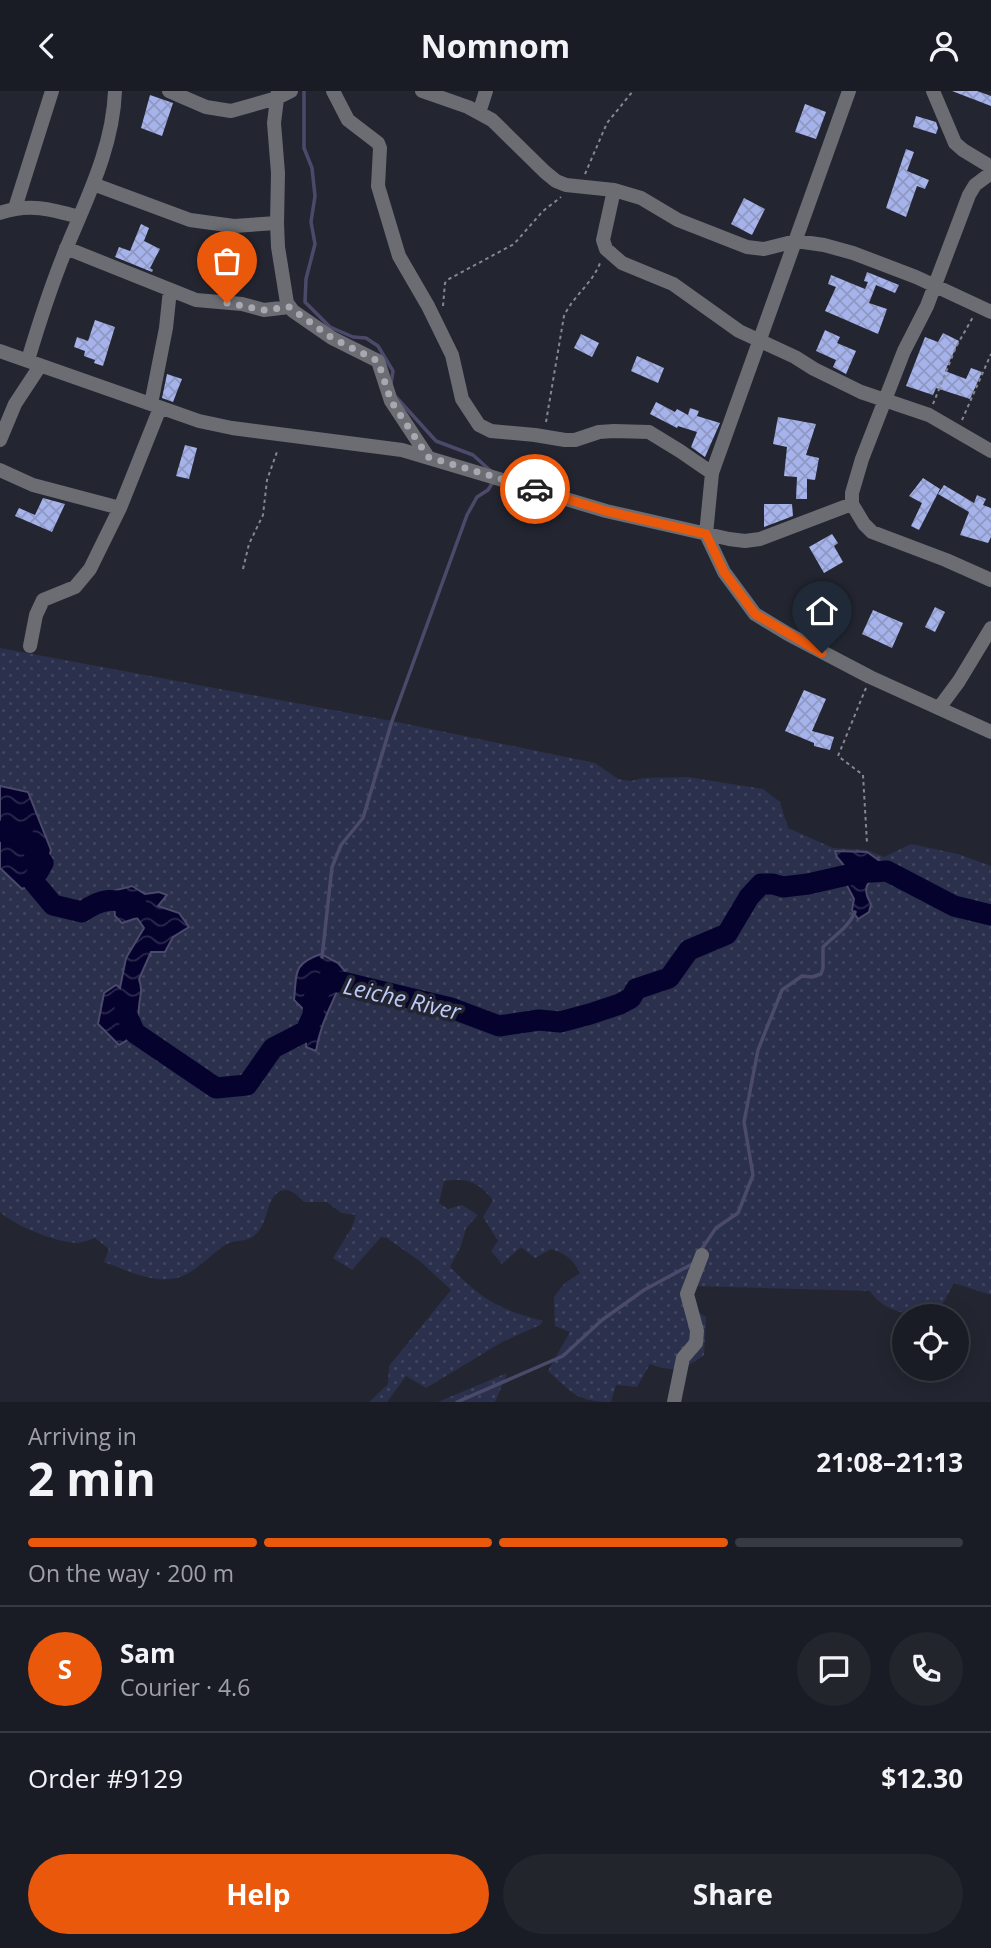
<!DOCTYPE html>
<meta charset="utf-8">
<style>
body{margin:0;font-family:"Open Sans",sans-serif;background:#23252d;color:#f1f3f6;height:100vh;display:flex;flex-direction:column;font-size:26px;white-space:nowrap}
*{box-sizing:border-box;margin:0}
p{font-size:23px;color:#9fa1a7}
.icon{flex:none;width:38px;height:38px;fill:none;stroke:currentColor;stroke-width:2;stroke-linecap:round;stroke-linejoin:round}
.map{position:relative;height:1311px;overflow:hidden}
.details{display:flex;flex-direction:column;background:#1a1c25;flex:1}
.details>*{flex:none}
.fabs{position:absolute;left:892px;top:1213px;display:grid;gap:14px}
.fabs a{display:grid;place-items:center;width:77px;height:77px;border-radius:50%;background:#1a1c25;box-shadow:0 4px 18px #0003,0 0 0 2px #383a42;font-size:35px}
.pin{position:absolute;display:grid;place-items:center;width:60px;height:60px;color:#fff;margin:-72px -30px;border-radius:50% 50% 50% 0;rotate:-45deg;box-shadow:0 0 7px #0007}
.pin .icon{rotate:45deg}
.courier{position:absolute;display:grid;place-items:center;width:70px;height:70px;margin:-35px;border:5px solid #ea580c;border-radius:50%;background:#fff;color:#222;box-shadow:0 2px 9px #0007}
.overview em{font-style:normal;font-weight:700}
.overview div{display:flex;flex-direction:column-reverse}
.overview{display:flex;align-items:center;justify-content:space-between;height:119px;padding:0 28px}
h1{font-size:46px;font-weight:700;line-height:52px}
.bar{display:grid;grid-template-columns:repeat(4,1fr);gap:10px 7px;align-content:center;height:84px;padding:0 28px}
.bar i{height:9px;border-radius:5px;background:#383a42}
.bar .current{background:#ea580c}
.bar p{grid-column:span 4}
.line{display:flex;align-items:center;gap:18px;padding:0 28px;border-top:2px solid #383a42}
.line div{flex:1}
.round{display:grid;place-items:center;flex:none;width:74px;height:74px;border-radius:37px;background:#23252d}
.button{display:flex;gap:14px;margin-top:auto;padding:14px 28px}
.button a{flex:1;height:80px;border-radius:42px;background:#ea580c;color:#fff;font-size:28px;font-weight:700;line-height:80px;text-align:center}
.button a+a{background:#23252d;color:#f1f3f6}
header{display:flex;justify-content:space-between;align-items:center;height:91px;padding:0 28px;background:#1a1c25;font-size:32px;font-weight:700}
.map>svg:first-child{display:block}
.grass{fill:url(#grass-dots)}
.water{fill:url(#water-waves);stroke:#4b4a6a;stroke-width:2}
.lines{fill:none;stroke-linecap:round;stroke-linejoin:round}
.stream{stroke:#4b4a6a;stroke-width:3.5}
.river{stroke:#05032d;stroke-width:21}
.building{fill:url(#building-cross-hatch)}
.path{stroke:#848790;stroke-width:2;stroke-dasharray:3.5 3.5;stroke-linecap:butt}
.street{stroke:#6b6d73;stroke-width:14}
.done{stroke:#a7a9b2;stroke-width:7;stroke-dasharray:0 12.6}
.route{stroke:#ea580c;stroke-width:9}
.labels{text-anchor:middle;stroke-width:7;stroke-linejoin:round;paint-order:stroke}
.water-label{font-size:23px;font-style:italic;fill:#bfcaf9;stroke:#232631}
</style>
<header><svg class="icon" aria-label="back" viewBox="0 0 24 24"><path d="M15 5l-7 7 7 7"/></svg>Nomnom<svg class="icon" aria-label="person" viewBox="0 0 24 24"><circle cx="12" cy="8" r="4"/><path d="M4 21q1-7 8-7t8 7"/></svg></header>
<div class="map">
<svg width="991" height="1311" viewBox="0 0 991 1311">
<defs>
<pattern id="grass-dots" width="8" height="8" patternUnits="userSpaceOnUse" patternTransform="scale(1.75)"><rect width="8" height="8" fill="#2b304c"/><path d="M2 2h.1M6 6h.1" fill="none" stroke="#40445e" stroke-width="1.8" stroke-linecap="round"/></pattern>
<pattern id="water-waves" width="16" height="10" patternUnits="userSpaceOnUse" patternTransform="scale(1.75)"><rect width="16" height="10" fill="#05032d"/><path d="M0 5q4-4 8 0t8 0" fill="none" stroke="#2a284c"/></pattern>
<pattern id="building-cross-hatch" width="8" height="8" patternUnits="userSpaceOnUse" patternTransform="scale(1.75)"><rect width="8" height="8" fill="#a6b3eb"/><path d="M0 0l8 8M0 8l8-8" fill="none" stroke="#8e98c3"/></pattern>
</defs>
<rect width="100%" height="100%" fill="#232631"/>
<path class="grass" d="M 0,557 L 392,630 L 595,672 L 618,688 L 631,690 L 643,687 L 688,686 L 763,698 L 780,711 L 788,737 L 833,757 L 867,759 L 884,766 L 911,753 L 958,763 L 991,775 L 991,1204 L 954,1192 L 936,1225 C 912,1225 884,1222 870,1200 L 695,1195 L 692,1217 L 706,1226 L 704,1264 C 683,1279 675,1282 650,1273 L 637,1296 L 616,1294 L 611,1311 C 576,1311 572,1301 548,1280 L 570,1241 L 555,1235 L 554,1206 L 565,1192 L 580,1182 C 573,1168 566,1163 551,1158 L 535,1167 L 521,1156 L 502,1173 L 491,1160 L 498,1150 L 483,1126 L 493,1109 C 477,1090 468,1087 444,1090 L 439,1112 L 448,1118 L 462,1114 L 478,1124 L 466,1137 L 461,1155 L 450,1176 C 481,1208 500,1219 543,1230 L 540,1234 L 504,1250 L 426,1297 L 406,1285 L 387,1311 L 369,1311 L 388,1293 L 389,1275 L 451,1199 L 421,1171 L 387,1147 L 381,1146 L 352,1179 L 333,1167 L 352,1136 L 356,1124 L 341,1122 L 327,1111 L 304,1111 C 297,1104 288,1094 277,1102 C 266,1111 268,1133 255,1144 C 247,1152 234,1148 225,1154 C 212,1163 201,1175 187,1183 C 161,1197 129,1180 104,1171 L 109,1158 L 95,1147 C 89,1149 84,1151 78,1152 C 58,1152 15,1135 0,1121 Z
M 507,1282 L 495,1311 L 438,1311 Z"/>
<path class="water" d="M 0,695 L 28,701 L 51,759 L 43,789 L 22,798 L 0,777 Z
M 835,760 L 867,761 L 901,785 L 898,790 C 879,785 856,787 871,813 L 869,821 L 858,828 L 852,819 L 854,808 L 843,787 L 846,777 L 837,766 Z
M 132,795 L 145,803 L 159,801 L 167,804 L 158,815 L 179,822 L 189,836 L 173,846 L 165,861 L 151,861 L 139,888 C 143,901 140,903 139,916 C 137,937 139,944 119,954 L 98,933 L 104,902 L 116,894 L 120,897 L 126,867 L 144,837 L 137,827 L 122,832 L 115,825 L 114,812 L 101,803 Z
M 321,863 L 338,872 L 345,880 C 335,910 321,928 316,960 L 306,956 L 305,920 L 294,909 C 297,882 292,873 321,863 Z"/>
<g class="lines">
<path class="stream" d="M 304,0 L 304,57 L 312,77 L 315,105 L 311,131 L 315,153 L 306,188 L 305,211 L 330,236 L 353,246 L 366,247 L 378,255 L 393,280 L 391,293
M 396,306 L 436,350 L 473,364 L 493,382
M 322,866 L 332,776 L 341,754 L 363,727 L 392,630 L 467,424 L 477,406 L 488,399 L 493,391
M 701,1159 L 716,1137 L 738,1122 L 753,1084 L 744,1031 L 758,959 L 782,899 L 802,885 L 812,886 L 821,883 L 823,877 L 823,856 C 835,844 849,836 855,821
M 457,1311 L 563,1265 L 602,1229 L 644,1199 L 694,1172"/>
<path class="river" d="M 0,740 L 23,745 L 43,772 L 33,790 L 53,814 L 82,821 C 102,807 114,806 137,816
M 125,915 L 125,920 L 135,942 L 216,997 L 247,994 L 273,957 L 306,940 L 313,924 L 314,907 L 326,891 L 342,891 L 451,917 L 499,935 L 539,929 L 560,931 L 590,923 L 620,913 L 631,907 L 636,898 L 669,887 L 689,859 L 727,843 L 749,806 L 761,793 L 773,793 L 783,796 L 808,793 L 856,782 L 887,780 L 954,815 L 991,824"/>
</g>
<path class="building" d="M 952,0 L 977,0 L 991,5 L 991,15 Z
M 150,4 L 173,12 L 162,45 L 141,37 Z
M 805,13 L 826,21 L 816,48 L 795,41 Z
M 916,25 L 936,31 L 938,37 L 936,43 L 913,36 Z
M 906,58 L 914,61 L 907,80 L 929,89 L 925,98 L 917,95 L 906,126 L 886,117 Z
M 744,107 L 765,118 L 752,144 L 731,133 Z
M 141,133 L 149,137 L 144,150 L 160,158 L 150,177 L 153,179 L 152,181 L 115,166 L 119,156 L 130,160 Z
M 867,181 L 899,194 L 895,202 L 876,194 L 869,212 L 887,218 L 878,243 L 825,220 L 836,196 L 828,193 L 831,184 L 865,198 L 868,191 L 864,190 Z
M 95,229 L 115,236 L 103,275 L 94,272 L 95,269 L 84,265 L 85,260 L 74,256 L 77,246 L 88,250 Z
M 825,239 L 840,246 L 837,252 L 856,260 L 846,283 L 833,276 L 836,269 L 816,260 Z
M 943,242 L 959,250 L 945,280 L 966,288 L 971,277 L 982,281 L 970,308 L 936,297 L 933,304 L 906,295 L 925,246 L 938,251 Z
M 581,243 L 599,252 L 592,266 L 574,257 Z
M 637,265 L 664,277 L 658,292 L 631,280 Z
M 167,283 L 182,288 L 173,311 L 162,307 Z
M 656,311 L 675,321 L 677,318 L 688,324 L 690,317 L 699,320 L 697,325 L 720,332 L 705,366 L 691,356 L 697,341 L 678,335 L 677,337 L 650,323 Z
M 778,326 L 816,333 L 806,364 L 819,367 L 815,389 L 807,388 L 807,408 L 796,408 L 797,386 L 784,385 L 787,356 L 773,353 Z
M 185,354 L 197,357 L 189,388 L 176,385 Z
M 923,387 L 940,398 L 919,439 L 911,435 L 922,412 L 909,405 Z
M 944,394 L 974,412 L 977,404 L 986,408 L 983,414 L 991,417 L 991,446 L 988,452 L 960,444 L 969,421 L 938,403 Z
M 43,407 L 65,413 L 52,441 L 15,425 L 19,417 L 35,424 Z
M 764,413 L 792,413 L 793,425 L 764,436 Z
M 832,443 L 838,452 L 834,455 L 843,471 L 824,482 L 809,456 Z
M 935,516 L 945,521 L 935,541 L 925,536 Z
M 873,519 L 903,532 L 892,557 L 862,543 Z
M 804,599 L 826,608 L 812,640 L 834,646 L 830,659 L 814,655 L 814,652 L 785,640 Z"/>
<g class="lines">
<path class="path" d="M 585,83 L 607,32 L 633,0
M 443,215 L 445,192 L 449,188 L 514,153 L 543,120 L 561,106
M 933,313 L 956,256 L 973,226
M 962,329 L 991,263
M 546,331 L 564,225 C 573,205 592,193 600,172
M 243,478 L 249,453 L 263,424 L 267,389 L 278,358
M 866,597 L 838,665 L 863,684 L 867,752"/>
<path class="street" d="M 169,0 L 206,16 L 231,20 L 277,7 L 291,0
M 278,0 L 274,32 L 278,82 L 277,132 L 278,156 L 287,212 L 293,220 L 332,247 L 378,270 L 391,310 L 428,366
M 333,0 L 348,29 L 378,52 L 380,57 L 378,95 L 399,165 L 428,215 L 452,264 L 462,308 L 479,334 L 491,340 L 535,344 L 565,349 L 575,349 L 599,341 L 614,340 L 649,341 L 680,360 L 712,382
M 422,0 L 468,16 L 492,29 L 545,81 L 556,90 L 566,94 L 614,99 L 641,107 L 678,129 L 747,156 L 764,158 L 796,150 L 824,154 L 853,162 L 916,186 L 991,221
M 849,0 L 712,382 L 706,443 L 724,481 L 755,523 L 788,543 L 870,586 L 991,641
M 933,0 L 955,52 L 963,59 L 991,76
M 479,22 L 486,0
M 991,82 L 975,94 L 969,104 L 927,215 L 904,260 L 862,368 L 852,402 L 852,413 L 864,433 L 872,441 L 946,469 L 991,489
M 93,93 L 190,129 L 234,135 L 277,132
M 614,99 L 603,149 L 606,158 L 622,172 L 673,193 L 739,240 L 795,266 L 814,278 L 861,301 L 929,324 L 991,360
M 15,117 L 52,0
M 0,122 C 29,112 51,118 79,126
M 66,157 L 196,209 L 242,213 L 264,219 L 289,216
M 0,260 L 199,330 L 232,337 L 402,359 L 606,420 L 729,448 L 745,450 L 760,448 L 852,413
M 28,269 C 39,232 51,195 66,158 C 87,107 113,56 115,0
M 151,313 L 166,237 L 170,199
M 0,349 L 15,313 L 40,275
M 0,379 L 33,394 L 120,417
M 30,555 L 36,524 L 43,509 L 75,496 L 90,478 L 120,417 L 160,317
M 939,617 L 959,590 L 991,537
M 674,1311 L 683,1267 L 696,1252 L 697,1240 L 687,1203 L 702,1164"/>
</g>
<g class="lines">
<path class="done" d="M 227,212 L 264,219 L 289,216 L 332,247 L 378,270 L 391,310 L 428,366 L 535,398"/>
<path class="route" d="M 535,398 L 606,420 L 706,443 L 724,481 L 755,523 L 822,562"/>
</g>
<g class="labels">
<g class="water-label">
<text transform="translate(402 908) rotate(13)" y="8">Leiche River</text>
</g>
</g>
</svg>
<div class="fabs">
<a><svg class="icon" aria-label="locate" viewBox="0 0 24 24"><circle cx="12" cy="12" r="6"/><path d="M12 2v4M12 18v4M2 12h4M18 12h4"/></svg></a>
</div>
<div class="pin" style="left:227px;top:212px;background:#ea580c"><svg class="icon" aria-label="bag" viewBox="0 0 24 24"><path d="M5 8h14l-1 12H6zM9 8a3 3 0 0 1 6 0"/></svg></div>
<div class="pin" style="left:822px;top:562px;background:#1f2937"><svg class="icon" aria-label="home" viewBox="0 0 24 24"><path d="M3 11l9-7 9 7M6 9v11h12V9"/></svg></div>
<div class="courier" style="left:535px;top:398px"><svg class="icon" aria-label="car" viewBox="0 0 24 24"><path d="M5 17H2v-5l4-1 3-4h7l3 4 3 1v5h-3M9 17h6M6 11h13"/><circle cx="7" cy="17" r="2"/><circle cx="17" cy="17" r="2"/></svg></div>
</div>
<section class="details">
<div class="overview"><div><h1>2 min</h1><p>Arriving in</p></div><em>21:08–21:13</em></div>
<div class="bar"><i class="current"></i><i class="current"></i><i class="current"></i><i></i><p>On the way · 200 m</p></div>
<div class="line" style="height:126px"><b class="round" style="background:#ea580c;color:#fff">S</b><div><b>Sam</b><p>Courier · 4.6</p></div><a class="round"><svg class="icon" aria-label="chat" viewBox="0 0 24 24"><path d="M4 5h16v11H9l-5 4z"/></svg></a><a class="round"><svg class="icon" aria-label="phone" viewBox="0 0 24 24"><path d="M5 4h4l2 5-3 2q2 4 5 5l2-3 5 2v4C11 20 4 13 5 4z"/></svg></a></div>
<div class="line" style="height:91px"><div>Order #9129</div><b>$12.30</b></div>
<div class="button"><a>Help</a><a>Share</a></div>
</section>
